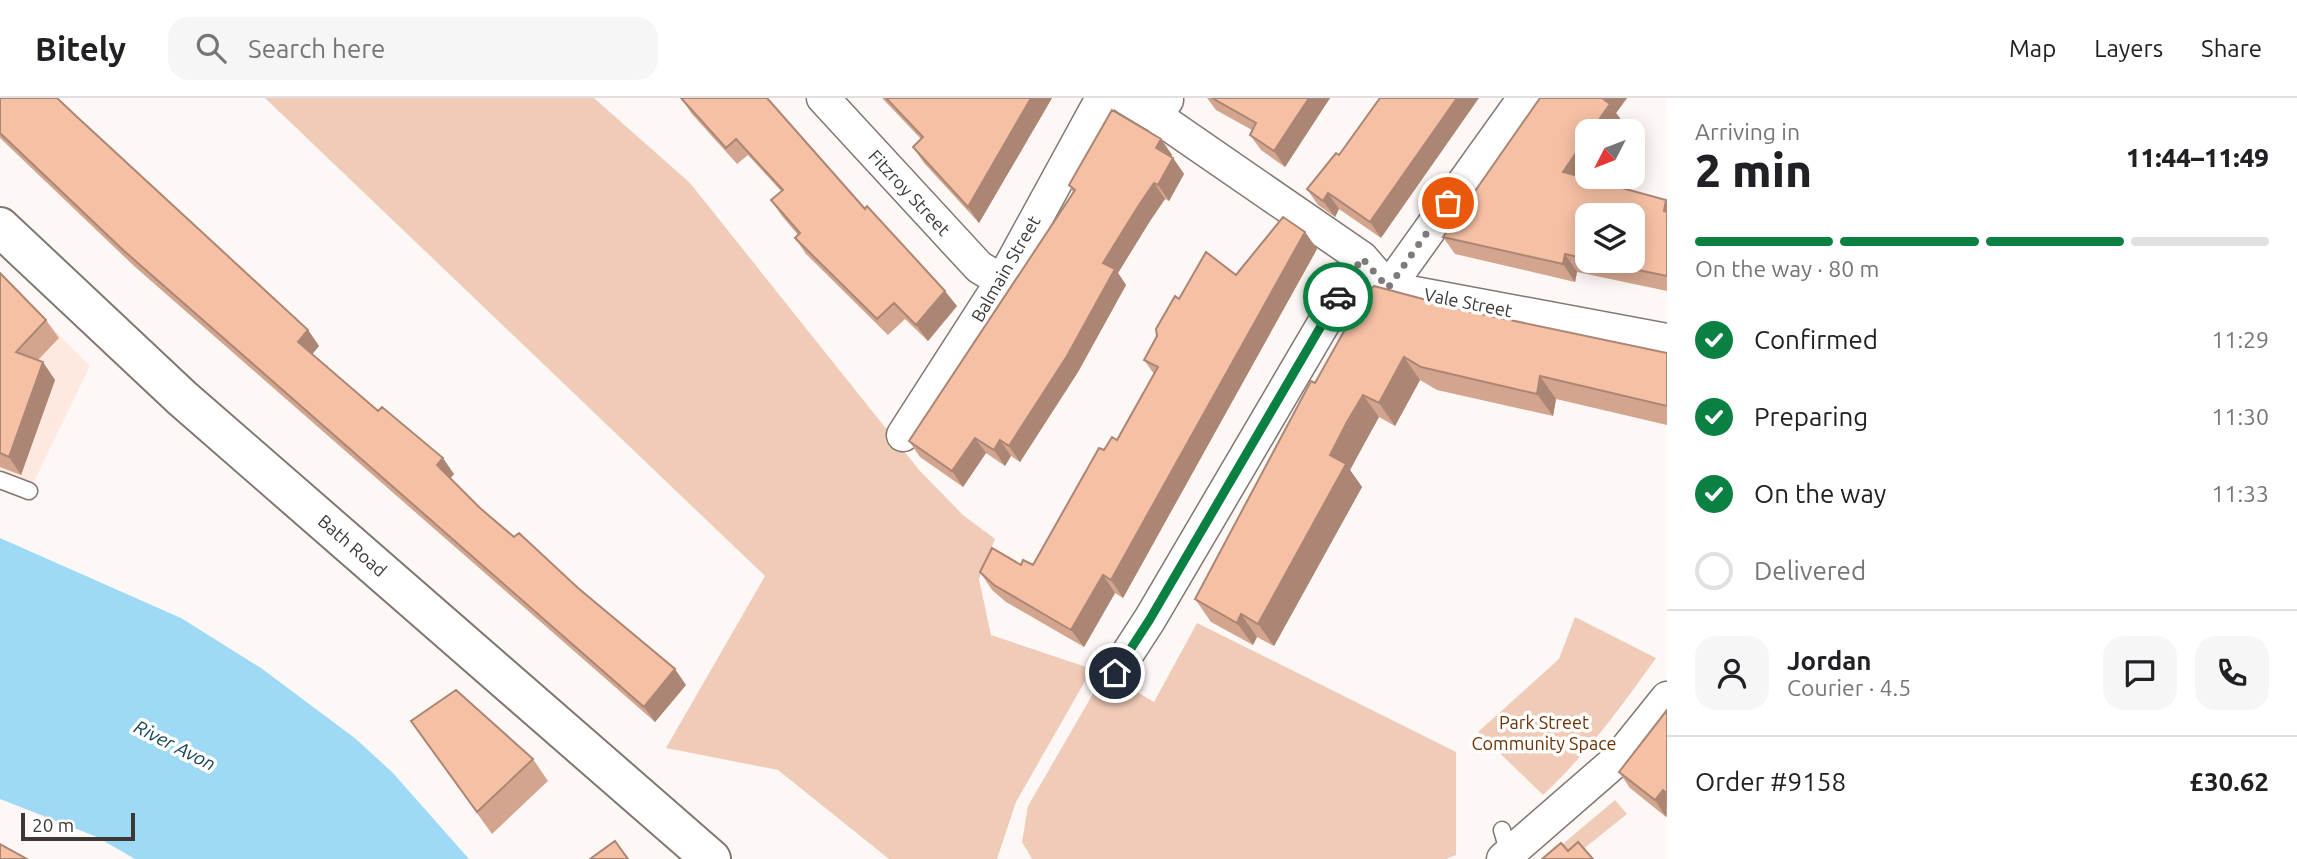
<!DOCTYPE html>
<meta charset="utf-8">
<style>
body{margin:0;font-family:Ubuntu,sans-serif;background:#f6f6f6;color:#202124;height:100vh;display:flex;flex-direction:column;font-size:26px;white-space:nowrap}
*{box-sizing:border-box;margin:0}
p{font-size:23px;color:#757577}
.icon{flex:none;width:38px;height:38px;fill:none;stroke:currentColor;stroke-width:2;stroke-linecap:round;stroke-linejoin:round}
.map{position:relative;flex:1;overflow:hidden}
.sheet{display:flex;flex-direction:column;background:#fff;width:630px}
.sheet>*{flex:none}
.needle{width:46px;rotate:228deg}
.tools{position:absolute;left:1575px;top:21px;display:grid;gap:14px}
.tools a{display:grid;place-items:center;width:70px;height:70px;border-radius:14px;background:#fff;box-shadow:0 4px 18px #0003;font-size:35px}
.scale{position:absolute;left:21px;bottom:18px;width:114px;box-sizing:border-box;padding-left:7px;border:4px solid #3d3836;border-top:0;font-size:19px;line-height:24px;white-space:nowrap;color:#3d3836;-webkit-text-stroke:5px #fff;paint-order:stroke}
.pin{position:absolute;display:grid;place-items:center;width:60px;height:60px;color:#fff;margin:-30px;border:4px solid #fff;border-radius:50%;box-shadow:0 2px 7px #0007}
.courier{position:absolute;display:grid;place-items:center;width:70px;height:70px;margin:-35px;border:5px solid #0b8043;border-radius:50%;background:#fff;color:#222;box-shadow:0 2px 9px #0007}
.head em{font-style:normal;font-weight:800}
.head div{display:flex;flex-direction:column-reverse}
.head{display:flex;align-items:center;justify-content:space-between;height:119px;padding:0 28px}
h1{font-size:46px;font-weight:800;line-height:52px}
.bar{display:grid;grid-template-columns:repeat(4,1fr);gap:10px 7px;align-content:center;height:84px;padding:0 28px}
.bar i{height:9px;border-radius:5px;background:#e0e0e0}
.bar .active{background:#0b8043}
.bar p{grid-column:span 4}
.line{display:flex;align-items:center;gap:18px;padding:0 28px;border-top:2px solid #e0e0e0}
.line div{flex:1}
.round{display:grid;place-items:center;flex:none;width:74px;height:74px;border-radius:21px;background:#f6f6f6}
ol{padding:0 28px;list-style:none}
li{display:flex;align-items:center;gap:21px;height:77px}
li p{margin-inline-start:auto}
li .icon{padding:7px;border-radius:50%;background:#0b8043;color:#fff;stroke-width:4}
li:last-child{color:#757577}
li i{width:38px;height:38px;border:4px solid #e0e0e0;border-radius:50%}
header{display:flex;align-items:center;gap:42px;box-sizing:border-box;height:98px;padding:0 35px;background:#fff;border-bottom:2px solid #e0e0e0}
header strong{font-size:33px}
nav{display:flex;gap:38px;margin-inline-start:auto;font-size:24px}
.search{width:490px;height:63px;background:#f6f6f6;display:flex;align-items:center;gap:18px;box-sizing:border-box;padding:0 24px;border-radius:21px;color:#757577;font-size:26px}
main{display:flex;flex:1;min-height:0}
.map>svg:first-child{display:block}
.built{fill:#fde9df}
.green{fill:#f0cbb8}
.water{fill:#9ed9f5}
.lines{fill:none;stroke-linecap:round;stroke-linejoin:round}
.service-casing{stroke:#827671;stroke-width:19}
.minor-casing{stroke:#827671;stroke-width:35}
.trunk-casing{stroke:#827671;stroke-width:42}
.service{stroke:#fff;stroke-width:16}
.minor{stroke:#fff;stroke-width:32}
.trunk{stroke:#fff;stroke-width:38}
.wall{fill:#d4a58e;fill-rule:evenodd}
.shaded-wall{fill:#ac8674}
.building{fill:#f6c0a5;stroke:#ac8674;stroke-width:2}
.done{stroke:#807b79;stroke-width:7;stroke-dasharray:0 12.6}
.route{stroke:#0b8043;stroke-width:9}
.labels{text-anchor:middle;stroke-width:7;stroke-linejoin:round;paint-order:stroke}
.street-label{font-size:18px;fill:#3d3836;stroke:#fff}
.park-label{font-size:18px;fill:#6f3004;stroke:#fff}
.water-label{font-size:19px;font-style:italic;fill:#144659;stroke:#fff}
</style>
<header>
<strong>Bitely</strong>
<div class="search"><svg class="icon" aria-label="search" viewBox="0 0 24 24"><circle cx="10" cy="10" r="6"/><path d="M15 15l6 6"/></svg>Search here</div>
<nav><a>Map</a><a>Layers</a><a>Share</a></nav>
</header>
<main>
<div class="map">
<svg width="1667" height="761" viewBox="0 0 1667 761">
<rect width="100%" height="100%" fill="#fdf8f6"/>
<path class="built" d="M 0,177 L 90,268 L 25,402 L 0,392 Z"/>
<path class="green" d="M 265,0 L 594,0 L 690,85 L 920,373 L 963,417 L 995,441 L 979,481 L 991,537 L 1092,571 L 1016,704 L 997,761 L 889,761 L 778,672 L 666,650 L 765,478 Z
M 1575,519 L 1656,560 C 1621,609 1587,656 1543,697 L 1478,634 L 1559,561 Z
M 1197,525 L 1456,654 L 1456,757 L 1446,761 L 1032,761 L 1022,744 L 1028,708 L 1105,575 L 1154,604 Z
M 1615,702 L 1627,716 L 1571,761 L 1545,761 Z"/>
<path class="water" d="M 0,440 L 181,520 L 261,570 L 356,641 L 393,675 L 469,761 L 135,761 L 97,739 L 0,701 Z"/>
<g class="lines">
<defs>
<path id="service" d="M 0,382 L 29,393
M 1502,732 L 1509,756"/>
<path id="minor" d="M 823,0 L 979,169 L 1002,183
M 1126,0 L 1156,18 L 1167,2
M 1156,18 L 1362,160 L 1388,190 L 1667,242
M 1388,190 L 1524,0
M 903,337 L 1002,183 L 1102,0
M 1115,575 L 1150,521 L 1362,160
M 1503,761 L 1618,661 L 1667,600"/>
<path id="trunk" d="M 0,129 L 182,300 L 711,761"/>
</defs>
<use href="#service" class="service-casing"/>
<use href="#minor" class="minor-casing"/>
<use href="#trunk" class="trunk-casing"/>
<use href="#service" class="service"/>
<use href="#minor" class="minor"/>
<use href="#trunk" class="trunk"/>
</g>
<path class="wall" d="M 0,0 L 75,17 L 308,232 L 319,248 L 312,256 L 454,376 L 450,380 L 480,410 L 514,439 L 578,490 L 686,587 L 655,624 L 134,168 L 0,40 Z
M 681,0 L 865,111 L 957,208 L 928,243 L 905,221 L 888,237 L 806,156 L 795,140 L 798,137 L 782,118 L 771,102 L 781,93 L 748,57 L 737,66 L 692,16 Z
M 882,0 L 1052,0 L 979,125 L 924,65 L 913,49 L 921,41 Z
M 1207,0 L 1330,0 L 1285,69 L 1261,52 L 1250,37 L 1252,32 L 1216,12 Z
M 1540,0 L 1627,0 L 1616,15 L 1622,23 L 1615,33 L 1587,33 L 1587,74 L 1584,80 L 1666,102 L 1667,104 L 1667,193 L 1577,174 L 1575,184 L 1455,156 L 1443,139 ZM 1587,117 L 1633,117 L 1633,163 L 1587,163 Z
M 1161,41 L 1172,57 L 1171,59 L 1173,60 L 1184,76 L 1169,103 L 1165,101 L 1150,123 L 1118,175 L 1126,187 L 1078,274 L 1020,364 L 1011,358 L 1005,368 L 986,355 L 963,389 L 920,359 L 909,343 L 1073,94 L 1069,87 Z
M 1339,57 L 1381,140 L 1339,111 L 1335,119 L 1318,107 L 1307,91 Z
M 1305,134 L 1317,151 L 1123,500 L 1115,495 L 1084,549 L 1006,504 L 992,492 L 980,474 L 1021,467 L 1033,467 L 1104,352 L 1117,342 L 1154,276 L 1144,262 L 1179,201 L 1236,177 Z
M 0,175 L 46,222 L 59,240 L 38,262 L 55,282 L 21,377 L 0,369 Z
M 1472,214 L 1667,255 L 1667,327 L 1556,301 L 1553,318 L 1437,292 L 1420,282 L 1395,328 L 1379,319 L 1363,347 L 1350,372 L 1362,389 L 1274,548 L 1257,539 L 1253,547 L 1211,524 L 1195,501 L 1315,285 Z
M 1667,612 L 1667,718 L 1666,719 L 1630,690 L 1619,674 Z
M 411,623 L 533,661 L 548,683 L 492,736 Z"/>
<path class="shaded-wall" d="M 1031,0 L 1052,0 L 979,125 L 968,109 Z
M 1309,0 L 1330,0 L 1285,69 L 1274,53 Z
M 1457,0 L 1479,0 L 1381,140 L 1370,124 Z
M 1602,0 L 1627,0 L 1616,15 L 1622,23 L 1615,33 L 1591,33 Z
M 1587,39 L 1587,74 L 1575,92 L 1563,74 Z
M 1161,41 L 1172,57 L 1167,66 L 1156,50 Z
M 1173,60 L 1184,76 L 1169,103 L 1158,87 Z
M 1154,85 L 1165,101 L 1150,123 L 1118,175 L 1126,187 L 1078,274 L 1020,364 L 1009,348 L 1103,165 L 1139,107 Z
M 1328,95 L 1339,111 L 1335,119 L 1323,103 Z
M 1666,102 L 1667,104 L 1667,118 L 1664,113 Z
M 1305,134 L 1317,151 L 1123,500 L 1111,482 Z
M 1565,156 L 1577,174 L 1575,184 L 1563,166 Z
M 945,193 L 957,208 L 928,243 L 916,227 Z
M 308,232 L 319,248 L 309,260 L 298,244 Z
M 1404,259 L 1420,282 L 1395,328 L 1379,305 Z
M 43,264 L 55,282 L 21,377 L 9,359 Z
M 1540,278 L 1556,301 L 1553,318 L 1537,296 Z
M 1363,297 L 1379,319 L 1350,372 L 1362,389 L 1274,548 L 1258,526 L 1330,357 Z
M 975,340 L 986,355 L 963,389 L 952,373 Z
M 1000,342 L 1011,358 L 1005,368 L 994,352 Z
M 443,360 L 454,376 L 448,383 L 437,367 Z
M 1103,477 L 1115,495 L 1084,549 L 1071,532 Z
M 1241,516 L 1257,539 L 1253,547 L 1237,525 Z
M 675,571 L 686,587 L 655,624 L 644,609 Z
M 1663,692 L 1667,698 L 1666,719 L 1655,702 Z"/>
<path class="building" d="M 0,0 L 57,0 L 75,17 L 308,232 L 298,244 L 378,313 L 382,309 L 443,360 L 437,367 L 480,410 L 514,439 L 519,435 L 578,490 L 675,571 L 644,609 L 123,152 L 0,35 Z
M 681,0 L 767,0 L 865,111 L 867,108 L 945,193 L 916,227 L 894,205 L 877,221 L 795,140 L 800,135 L 771,102 L 783,92 L 736,41 L 726,50 Z
M 886,0 L 1031,0 L 968,109 L 913,49 L 923,39 Z
M 1212,0 L 1309,0 L 1274,53 L 1250,37 L 1256,25 Z
M 1380,0 L 1457,0 L 1370,124 L 1328,95 L 1323,103 L 1307,91 L 1336,55 L 1339,57 Z
M 1540,0 L 1602,0 L 1610,6 L 1591,33 L 1587,33 L 1587,39 L 1563,74 L 1666,102 L 1664,113 L 1667,114 L 1667,178 L 1595,163 L 1633,163 L 1633,117 L 1587,117 L 1587,161 L 1565,156 L 1563,166 L 1443,139 Z
M 1112,12 L 1161,41 L 1156,50 L 1173,60 L 1158,87 L 1154,85 L 1139,107 L 1103,165 L 1115,171 L 1067,258 L 1009,348 L 1000,342 L 994,352 L 975,340 L 952,373 L 909,343 L 1075,92 L 1069,87 Z
M 1283,119 L 1305,134 L 1111,482 L 1103,477 L 1071,532 L 994,487 L 980,474 L 992,450 L 1021,467 L 1023,462 L 1033,467 L 1099,350 L 1104,352 L 1112,339 L 1117,342 L 1158,269 L 1144,262 L 1157,238 L 1156,231 L 1175,198 L 1179,201 L 1206,154 L 1236,177 Z
M 0,175 L 46,222 L 16,254 L 43,264 L 9,359 L 0,355 Z
M 1374,188 L 1472,214 L 1667,255 L 1667,308 L 1540,278 L 1537,296 L 1421,269 L 1404,259 L 1379,305 L 1363,297 L 1347,324 L 1330,357 L 1346,366 L 1258,526 L 1241,516 L 1237,525 L 1195,501 L 1311,283 L 1315,285 L 1365,196 Z
M 456,592 L 533,661 L 477,714 L 411,623 Z
M 1667,612 L 1667,696 L 1663,692 L 1655,702 L 1619,674 Z
M 615,743 L 628,761 L 590,761 Z
M 1578,744 L 1593,761 L 1542,761 L 1561,745 L 1568,753 Z
M 0,746 L 27,761 L 0,761 Z"/>
<g class="lines">
<path class="done" d="M 1338,199 L 1362,160 L 1388,190 L 1448,105"/>
<path class="route" d="M 1115,575 L 1150,521 L 1338,199"/>
</g>
<g class="labels">
<g class="street-label">
<text transform="translate(909 95) rotate(47)" y="6">Fitzroy Street</text>
<text transform="translate(1006 171) rotate(-60)" y="6">Balmain Street</text>
<text transform="translate(1468 205) rotate(11)" y="6">Vale Street</text>
<text transform="translate(352 448) rotate(41)" y="6">Bath Road</text>
</g>
<g class="park-label">
<text x="1544" y="631">Park Street<tspan x="1544" dy="21">Community Space</tspan></text>
</g>
<g class="water-label">
<text transform="translate(175 647) rotate(27)" y="7">River Avon</text>
</g>
</g>
</svg>
<div class="tools">
<a><svg class="needle" viewBox="-14 -14 28 28"><path d="M0-13l5 13h-10z" fill="#e53935"/><path d="M0 13l5-13h-10z" fill="#757577"/></svg></a>
<a><svg class="icon" aria-label="layers" viewBox="0 0 24 24"><path d="M12 4l9 5-9 5-9-5zM3 14l9 5 9-5"/></svg></a>
</div>
<div class="scale">20 m</div>
<div class="pin" style="left:1448px;top:105px;background:#ea580c"><svg class="icon" aria-label="bag" viewBox="0 0 24 24"><path d="M5 8h14l-1 12H6zM9 8a3 3 0 0 1 6 0"/></svg></div>
<div class="pin" style="left:1115px;top:575px;background:#1f2937"><svg class="icon" aria-label="home" viewBox="0 0 24 24"><path d="M3 11l9-7 9 7M6 9v11h12V9"/></svg></div>
<div class="courier" style="left:1338px;top:199px"><svg class="icon" aria-label="car" viewBox="0 0 24 24"><path d="M5 17H2v-5l4-1 3-4h7l3 4 3 1v5h-3M9 17h6M6 11h13"/><circle cx="7" cy="17" r="2"/><circle cx="17" cy="17" r="2"/></svg></div>
</div>
<section class="sheet">
<div class="head"><div><h1>2 min</h1><p>Arriving in</p></div><em>11:44–11:49</em></div>
<div class="bar"><i class="active"></i><i class="active"></i><i class="active"></i><i></i><p>On the way · 80 m</p></div>
<ol>
<li><svg class="icon" aria-label="check" viewBox="0 0 24 24"><path d="M5 12l5 5 9-10"/></svg>Confirmed<p>11:29</p></li>
<li><svg class="icon" aria-label="check" viewBox="0 0 24 24"><path d="M5 12l5 5 9-10"/></svg>Preparing<p>11:30</p></li>
<li><svg class="icon" aria-label="check" viewBox="0 0 24 24"><path d="M5 12l5 5 9-10"/></svg>On the way<p>11:33</p></li>
<li><i></i>Delivered</li>
</ol>
<div class="line" style="height:126px"><a class="round"><svg class="icon" aria-label="person" viewBox="0 0 24 24"><circle cx="12" cy="8" r="4"/><path d="M4 21q1-7 8-7t8 7"/></svg></a><div><b>Jordan</b><p>Courier · 4.5</p></div><a class="round"><svg class="icon" aria-label="chat" viewBox="0 0 24 24"><path d="M4 5h16v11H9l-5 4z"/></svg></a><a class="round"><svg class="icon" aria-label="phone" viewBox="0 0 24 24"><path d="M5 4h4l2 5-3 2q2 4 5 5l2-3 5 2v4C11 20 4 13 5 4z"/></svg></a></div>
<div class="line" style="height:91px"><div>Order #9158</div><b>£30.62</b></div>
</section>
</main>
